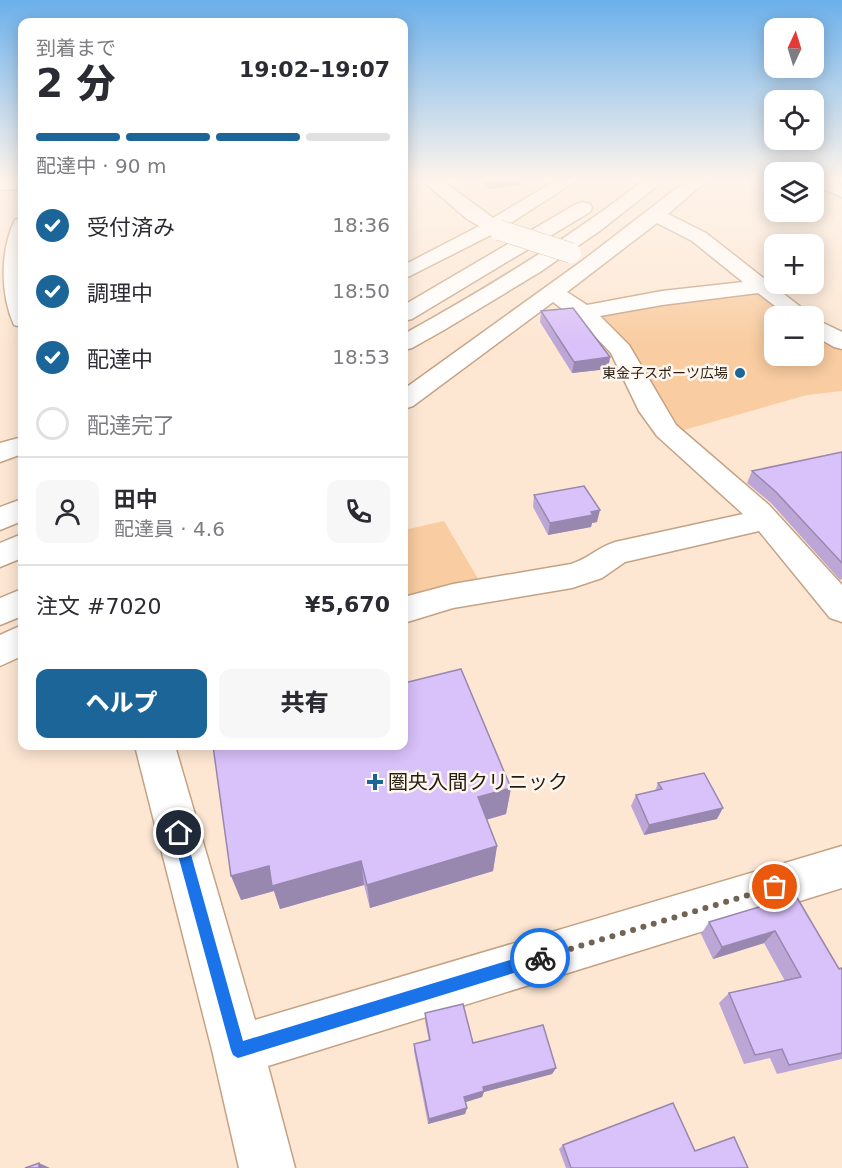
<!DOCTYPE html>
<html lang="ja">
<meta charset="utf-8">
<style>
body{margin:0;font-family:"DejaVu Sans","Noto Sans JP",sans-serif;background:#f7f7f7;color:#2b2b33;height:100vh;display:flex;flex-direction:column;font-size:22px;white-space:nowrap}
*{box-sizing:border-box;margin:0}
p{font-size:20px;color:#7c7c81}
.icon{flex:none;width:33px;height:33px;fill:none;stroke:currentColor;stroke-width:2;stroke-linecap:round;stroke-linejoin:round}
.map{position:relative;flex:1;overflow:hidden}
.panel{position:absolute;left:18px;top:18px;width:390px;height:732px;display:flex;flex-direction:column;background:#fff;border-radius:12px;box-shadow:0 3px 15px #0003}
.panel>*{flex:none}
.needle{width:39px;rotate:4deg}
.tools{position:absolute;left:764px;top:18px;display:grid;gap:12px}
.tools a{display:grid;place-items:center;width:60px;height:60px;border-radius:12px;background:#fff;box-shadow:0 3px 15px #0003;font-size:30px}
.pin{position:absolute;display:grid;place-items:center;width:51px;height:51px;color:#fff;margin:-26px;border:3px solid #fff;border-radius:50%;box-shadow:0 2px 6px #0007}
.courier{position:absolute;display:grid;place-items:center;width:60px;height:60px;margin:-30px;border:4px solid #1a73e8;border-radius:50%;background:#fff;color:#222;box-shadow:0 2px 8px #0007}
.headline em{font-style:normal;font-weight:800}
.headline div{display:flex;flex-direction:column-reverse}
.headline{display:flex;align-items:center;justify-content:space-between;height:102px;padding:0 18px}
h1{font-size:39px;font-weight:800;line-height:45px}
.bar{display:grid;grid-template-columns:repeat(4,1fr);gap:9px 6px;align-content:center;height:72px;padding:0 18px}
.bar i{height:8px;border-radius:4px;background:#e1e1e2}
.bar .current{background:#1c6599}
.bar p{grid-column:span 4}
.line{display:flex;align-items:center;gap:15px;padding:0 18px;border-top:2px solid #e1e1e2}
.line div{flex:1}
.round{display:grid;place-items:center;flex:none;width:63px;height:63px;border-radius:12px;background:#f7f7f7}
ol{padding:0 18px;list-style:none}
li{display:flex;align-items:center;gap:18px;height:66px}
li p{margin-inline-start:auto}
li .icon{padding:6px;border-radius:50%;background:#1c6599;color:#fff;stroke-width:4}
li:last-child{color:#7c7c81}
li i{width:33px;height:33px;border:3px solid #e1e1e2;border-radius:50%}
.cta{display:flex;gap:12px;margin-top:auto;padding:12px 18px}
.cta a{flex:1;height:69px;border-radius:12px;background:#1c6599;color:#fff;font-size:24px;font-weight:800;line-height:69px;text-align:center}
.cta a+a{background:#f7f7f7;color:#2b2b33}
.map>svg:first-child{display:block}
.green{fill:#f9cca1}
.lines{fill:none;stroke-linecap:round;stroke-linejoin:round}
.minor-casing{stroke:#c4a283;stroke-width:3}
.highway-casing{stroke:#c4a283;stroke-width:3}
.minor{fill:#fff;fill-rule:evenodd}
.highway{fill:#fff;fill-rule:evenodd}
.minor-bridge-casing{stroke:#c4a283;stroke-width:21;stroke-linecap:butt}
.minor-bridge{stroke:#fff;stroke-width:20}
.wall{fill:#bba6d6}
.shaded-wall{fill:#9887ae}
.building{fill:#d9c1f9;stroke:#9887ae;stroke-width:1.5}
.route{fill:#1a73e8}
.done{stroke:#736354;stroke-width:6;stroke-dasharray:0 10.8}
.poi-dot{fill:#1c6599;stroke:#fef7f0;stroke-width:2}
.labels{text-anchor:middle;stroke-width:5;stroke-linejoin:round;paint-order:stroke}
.far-poi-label{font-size:14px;fill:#281c0f;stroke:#fef7f0;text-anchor:end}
.near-poi-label{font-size:20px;fill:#281c0f;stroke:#fef7f0;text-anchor:start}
</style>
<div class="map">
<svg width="842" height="1168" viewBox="0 0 842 1168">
<rect width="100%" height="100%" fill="#fde7d3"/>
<path class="green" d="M 766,292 L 797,316 L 774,316 L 774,356 L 813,356 L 813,328 L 842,345 L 842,391 L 807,395 L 677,432 L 593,313 Z
M 444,521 L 480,582 L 452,587 L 404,603 L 404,530 Z"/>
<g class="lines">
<defs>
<path id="minor" d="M 0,181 L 22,181 L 22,189 L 0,190 Z
M 423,181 L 443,181 L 493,218 L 555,181 L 576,181 L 506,226 L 509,230 L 506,234 L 493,234 L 404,279 L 404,265 L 479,226 L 467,219 Z
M 686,181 L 706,181 L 668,214 L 706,233 L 812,316 L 788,316 L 758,293 L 662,305 L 600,316 L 629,345 L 676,425 L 769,505 L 842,585 L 842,622 L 830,618 L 759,531 L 625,562 L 602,578 L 572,588 L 453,608 L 404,623 L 404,597 L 453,584 L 571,564 C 587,559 599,547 615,542 L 743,514 L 657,436 L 639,411 L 611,353 L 585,326 L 553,302 L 413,406 L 404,409 L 404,389 L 582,261 ZM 657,223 L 692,241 L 743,282 L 662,291 L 587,305 L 567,292 Z
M 813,181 L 834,181 L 842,185 L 842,197 L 814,185 Z
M 22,218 C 24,236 17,252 18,270 C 19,289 24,308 22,327 L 14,325 C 0,294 0,250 15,220 Z
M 813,318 L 842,332 L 842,349 L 834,347 L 813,335 Z
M 22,437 L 22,454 L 0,462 L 0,443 Z
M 22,625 L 22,656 L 0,666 L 0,635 Z
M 135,746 L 175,746 L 255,1020 L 842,846 L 842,888 L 268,1066 L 295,1168 L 239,1168 L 212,1050 Z"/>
<path id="highway" d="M 643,181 L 663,181 L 601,230 L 540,272 L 444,330 L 412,348 L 404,350 L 404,334 C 487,288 568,239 643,181 Z
M 583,202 L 590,204 L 592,208 L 590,212 L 412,319 L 404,321 L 404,305 L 576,204 Z
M 22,499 L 22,521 L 0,530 L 0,507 Z
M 22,534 L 22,558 L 0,567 L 0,543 Z
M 22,589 L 22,616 L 0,625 L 0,598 Z"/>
</defs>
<use href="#minor" class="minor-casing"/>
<use href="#highway" class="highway-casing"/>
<use href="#minor" class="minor"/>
<use href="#highway" class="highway"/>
<defs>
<path id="minor-bridge" d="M 499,230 L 571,253"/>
</defs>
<use href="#minor-bridge" class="minor-bridge-casing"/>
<use href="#minor-bridge" class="minor-bridge"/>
</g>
<path class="wall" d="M 482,181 L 520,181 L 520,185 L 489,189 Z
M 541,311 L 610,357 L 608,369 L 572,373 L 540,322 Z
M 842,452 L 842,579 L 840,580 L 771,503 L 747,483 L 752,471 Z
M 534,495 L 597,522 L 592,523 L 591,527 L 548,535 L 533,507 Z
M 658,783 L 717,819 L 644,835 L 631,806 L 636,795 L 655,791 Z
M 511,788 L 506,814 L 486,820 L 497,846 L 493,871 L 370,908 L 364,885 L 280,909 L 274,891 L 241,900 Z
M 796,896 L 839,969 L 842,970 L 842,1059 L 777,1074 L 770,1058 L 744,1064 L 719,1003 L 729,993 L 785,981 L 764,943 L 713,959 L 701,934 L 709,922 Z
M 425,1013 L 473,1043 L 556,1068 L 552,1074 L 484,1092 L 482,1097 L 465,1102 L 467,1108 L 465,1114 L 428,1124 L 414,1051 L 414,1044 L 429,1041 L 425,1021 Z
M 563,1145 L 695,1151 L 748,1168 L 566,1168 L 559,1149 Z"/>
<path class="shaded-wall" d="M 510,181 L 520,181 L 520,185 L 489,189 L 490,184 Z
M 610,357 L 608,369 L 572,373 L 574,362 Z
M 600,510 L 597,522 L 592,523 L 591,527 L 548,535 L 550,523 Z
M 511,788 L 506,814 L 475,823 L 478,797 Z
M 723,808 L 717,819 L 644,835 L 649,825 Z
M 497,846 L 493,871 L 370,908 L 367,885 Z
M 361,861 L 364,885 L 280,909 L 274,891 L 241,900 L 231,876 L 269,866 Z
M 775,931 L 764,943 L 713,959 L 722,947 Z
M 556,1068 L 552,1074 L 484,1092 L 482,1097 L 463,1103 L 464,1097 L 483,1087 Z
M 467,1108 L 465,1114 L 428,1124 L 429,1119 Z
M 39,1163 L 50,1168 L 39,1168 Z"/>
<path class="building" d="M 487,181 L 510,181 L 490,184 Z
M 573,308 L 610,357 L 574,362 L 541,311 Z
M 842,452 L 842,563 L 776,492 L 752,471 Z
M 584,486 L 600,510 L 591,512 L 593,515 L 550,523 L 534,495 Z
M 461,669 L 511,788 L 478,797 L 497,846 L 367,885 L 361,861 L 272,886 L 269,866 L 231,876 L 213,746 L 404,746 L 404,683 Z
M 704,773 L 723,808 L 649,825 L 636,795 L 662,789 L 658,783 Z
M 796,896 L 839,969 L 841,968 L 842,970 L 842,1053 L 789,1065 L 782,1049 L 755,1055 L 729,993 L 801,977 L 775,931 L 722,947 L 709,922 Z
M 463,1004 L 473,1043 L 543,1025 L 556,1068 L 483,1087 L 484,1091 L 464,1097 L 467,1108 L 429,1119 L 414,1044 L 430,1040 L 425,1013 Z
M 673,1103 L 695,1151 L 734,1137 L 748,1168 L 571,1168 L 563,1145 Z
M 39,1163 L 39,1168 L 25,1168 Z"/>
<linearGradient id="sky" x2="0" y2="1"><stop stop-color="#6bb0eb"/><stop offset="0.52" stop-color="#fef4eb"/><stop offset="1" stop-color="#fef4eb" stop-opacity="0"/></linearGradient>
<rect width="842" height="345" fill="url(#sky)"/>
<path class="route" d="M 179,827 L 185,833 L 243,1041 L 540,951 L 545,953 L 547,958 L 545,963 L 540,965 L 238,1058 L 233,1055 L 231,1050 L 172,833 Z"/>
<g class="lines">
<path class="done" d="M 540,958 L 775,887"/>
</g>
<g class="poi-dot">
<circle cx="740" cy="373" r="6"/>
<path d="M372 773h6v6h6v6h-6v6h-6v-6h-6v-6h6z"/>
</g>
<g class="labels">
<g class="far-poi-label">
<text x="728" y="378">東金子スポーツ広場</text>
</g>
<g class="near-poi-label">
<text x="388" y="789">圏央入間クリニック</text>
</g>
</g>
</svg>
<div class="tools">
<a><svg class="needle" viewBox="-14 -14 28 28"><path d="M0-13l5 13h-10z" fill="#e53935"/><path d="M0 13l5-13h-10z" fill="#7c7c81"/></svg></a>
<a><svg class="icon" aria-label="locate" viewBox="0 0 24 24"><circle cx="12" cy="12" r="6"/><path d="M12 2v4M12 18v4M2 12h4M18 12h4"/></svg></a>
<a><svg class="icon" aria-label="layers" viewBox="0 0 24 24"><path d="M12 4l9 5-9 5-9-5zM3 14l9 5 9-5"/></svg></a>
<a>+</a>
<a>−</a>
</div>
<div class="pin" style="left:775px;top:887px;background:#ea580c"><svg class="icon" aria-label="bag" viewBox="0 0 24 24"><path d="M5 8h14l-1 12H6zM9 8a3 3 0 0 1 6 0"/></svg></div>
<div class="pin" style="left:179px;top:833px;background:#1f2937"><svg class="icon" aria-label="home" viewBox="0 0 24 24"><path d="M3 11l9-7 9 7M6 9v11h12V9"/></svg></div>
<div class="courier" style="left:540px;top:958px"><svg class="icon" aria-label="bike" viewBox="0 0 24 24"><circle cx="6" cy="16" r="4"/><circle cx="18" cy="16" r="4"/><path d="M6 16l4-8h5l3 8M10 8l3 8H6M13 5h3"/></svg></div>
<section class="panel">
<div class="headline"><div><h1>2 分</h1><p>到着まで</p></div><em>19:02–19:07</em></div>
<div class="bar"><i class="current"></i><i class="current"></i><i class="current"></i><i></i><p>配達中 · 90 m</p></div>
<ol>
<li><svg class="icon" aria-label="check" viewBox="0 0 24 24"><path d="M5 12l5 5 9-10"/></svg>受付済み<p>18:36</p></li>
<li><svg class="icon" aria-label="check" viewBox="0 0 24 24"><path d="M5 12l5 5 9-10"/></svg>調理中<p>18:50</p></li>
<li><svg class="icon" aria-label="check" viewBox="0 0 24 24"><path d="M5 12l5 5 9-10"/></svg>配達中<p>18:53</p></li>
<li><i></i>配達完了</li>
</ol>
<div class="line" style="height:108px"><a class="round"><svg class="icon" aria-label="person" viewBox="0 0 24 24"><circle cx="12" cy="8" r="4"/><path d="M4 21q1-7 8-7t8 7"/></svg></a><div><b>田中</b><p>配達員 · 4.6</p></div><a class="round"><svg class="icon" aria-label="phone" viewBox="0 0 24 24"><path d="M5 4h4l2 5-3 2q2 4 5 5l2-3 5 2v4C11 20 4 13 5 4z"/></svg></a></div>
<div class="line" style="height:78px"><div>注文 #7020</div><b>¥5,670</b></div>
<div class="cta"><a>ヘルプ</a><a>共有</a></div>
</section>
</div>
